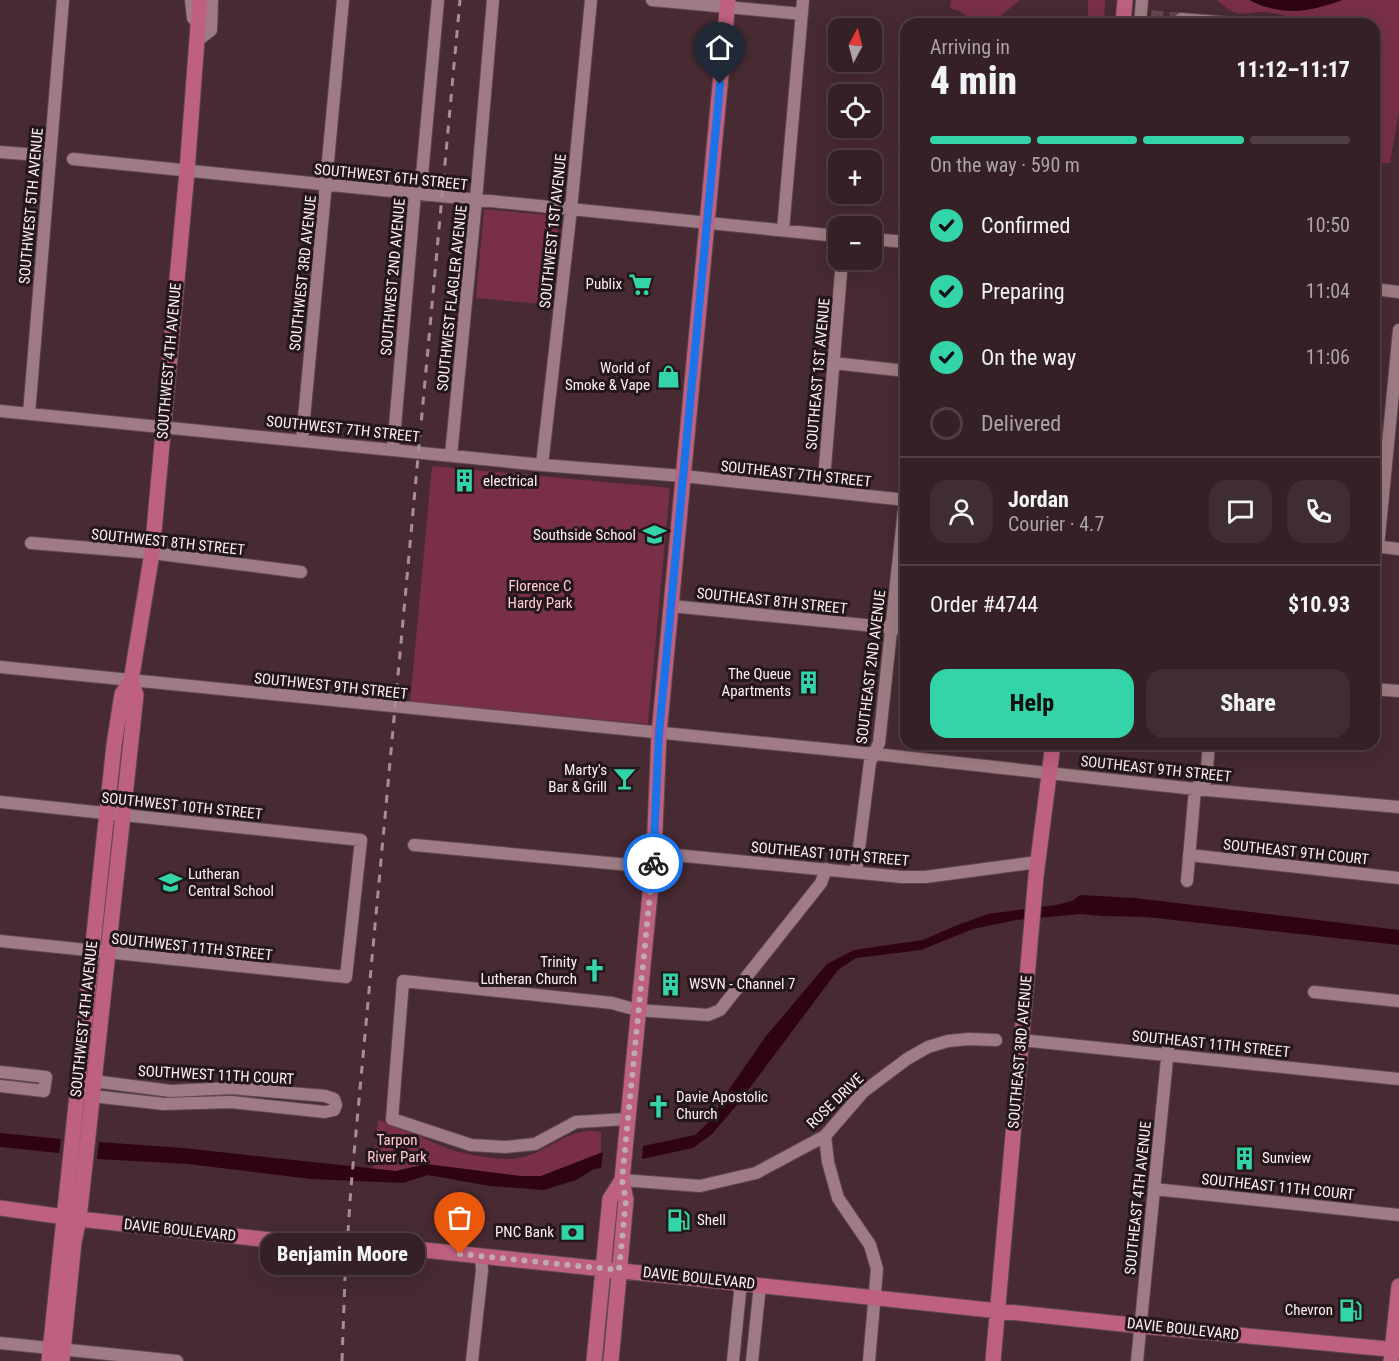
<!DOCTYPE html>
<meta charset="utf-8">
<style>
body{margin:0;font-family:"Roboto Condensed",sans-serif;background:#402d32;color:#f1f3f6;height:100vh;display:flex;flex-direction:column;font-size:22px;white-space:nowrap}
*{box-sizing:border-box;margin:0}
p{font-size:20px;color:#aaa3a7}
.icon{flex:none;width:33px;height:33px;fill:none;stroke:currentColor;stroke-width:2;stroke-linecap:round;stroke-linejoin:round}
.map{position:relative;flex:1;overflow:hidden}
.side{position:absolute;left:900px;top:18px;width:480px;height:732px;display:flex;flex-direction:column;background:#352026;border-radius:18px;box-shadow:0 6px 24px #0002,0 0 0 2px #4f3e43}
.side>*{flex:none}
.needle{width:39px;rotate:7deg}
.buttons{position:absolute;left:828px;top:18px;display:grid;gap:12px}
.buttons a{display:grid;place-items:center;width:54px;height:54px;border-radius:12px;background:#352026;box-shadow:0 6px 24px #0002,0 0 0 2px #4f3e43;font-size:30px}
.pin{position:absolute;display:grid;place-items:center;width:51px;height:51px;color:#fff;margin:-62px -26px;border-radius:50% 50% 50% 0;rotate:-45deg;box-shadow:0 0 6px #0007}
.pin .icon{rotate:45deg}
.courier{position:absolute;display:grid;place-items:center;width:60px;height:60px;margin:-30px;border:4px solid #1a73e8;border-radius:50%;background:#fff;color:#222;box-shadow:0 2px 8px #0007}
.bubble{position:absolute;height:42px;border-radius:18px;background:#352026;box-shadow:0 6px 24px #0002,0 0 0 2px #4f3e43;font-size:20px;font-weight:800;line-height:42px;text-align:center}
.overview em{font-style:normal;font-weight:800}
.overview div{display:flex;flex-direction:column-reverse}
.overview{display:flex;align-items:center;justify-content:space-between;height:102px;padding:0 30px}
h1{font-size:39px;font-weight:800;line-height:45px}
.bar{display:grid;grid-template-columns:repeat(4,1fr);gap:9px 6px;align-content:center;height:72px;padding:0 30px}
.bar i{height:8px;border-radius:4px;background:#4f3e43}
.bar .current{background:#33d4a8}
.bar p{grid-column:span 4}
.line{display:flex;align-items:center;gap:15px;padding:0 30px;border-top:2px solid #4f3e43}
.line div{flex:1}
.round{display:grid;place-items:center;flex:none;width:63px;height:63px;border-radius:18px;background:#402d32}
ol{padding:0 30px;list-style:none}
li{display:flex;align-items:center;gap:18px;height:66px}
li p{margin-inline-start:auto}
li .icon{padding:6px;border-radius:50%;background:#33d4a8;color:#111;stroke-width:4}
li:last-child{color:#aaa3a7}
li i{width:33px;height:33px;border:3px solid #4f3e43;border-radius:50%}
.primary-button{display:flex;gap:12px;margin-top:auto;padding:12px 30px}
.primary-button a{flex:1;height:69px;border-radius:18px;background:#33d4a8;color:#111;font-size:24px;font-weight:800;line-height:69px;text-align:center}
.primary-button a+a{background:#402d32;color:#f1f3f6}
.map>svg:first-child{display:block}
.green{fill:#782f47}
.water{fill:#300314}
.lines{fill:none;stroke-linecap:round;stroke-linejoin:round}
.minor-tunnel{stroke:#63484f;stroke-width:12;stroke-dasharray:12 6;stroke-linecap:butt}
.minor-casing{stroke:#5f474e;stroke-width:14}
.major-casing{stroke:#5f474e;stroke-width:17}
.minor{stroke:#9f7c85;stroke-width:12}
.major{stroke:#be607f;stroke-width:15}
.rail{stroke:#a58f95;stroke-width:3;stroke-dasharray:8 8;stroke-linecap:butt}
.done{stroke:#bfaaaf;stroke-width:6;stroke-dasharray:0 10.8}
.route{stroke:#1a73e8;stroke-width:8}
.labels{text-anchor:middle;stroke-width:6;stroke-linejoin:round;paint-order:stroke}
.street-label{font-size:15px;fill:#ffeff2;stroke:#24171a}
.poi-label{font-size:15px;fill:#ffeff2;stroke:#24171a;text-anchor:end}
.park-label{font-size:15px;fill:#ffcad7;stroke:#24171a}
</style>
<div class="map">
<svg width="1399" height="1361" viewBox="0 0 1399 1361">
<rect width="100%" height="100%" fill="#472a32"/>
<path class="green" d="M 951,0 L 1020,0 L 993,22 L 972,22 C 966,15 960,10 950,8 Z
M 1088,0 L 1105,0 L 1104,24 L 1088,24 Z
M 1217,0 L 1249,0 L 1264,7 L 1343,0 L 1399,0 L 1399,111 L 1390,163 L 1374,163 L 1374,24 L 1341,24 L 1334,20 L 1322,20 L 1308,24 C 1294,17 1277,13 1261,12 C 1252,12 1243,16 1233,12 C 1227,9 1222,4 1217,0 Z
M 484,209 L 559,216 L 551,305 L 476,298 Z
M 432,466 L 670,488 L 648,724 L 410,702 Z
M 378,1120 C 401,1124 420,1138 442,1146 C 460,1154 490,1159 510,1159 C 543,1159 568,1124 601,1132 L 601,1153 L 541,1176 L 520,1176 L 426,1164 L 396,1171 L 373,1169 Z"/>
<path class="water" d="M 1249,0 L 1343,0 C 1308,12 1284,17 1249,0 Z
M 1080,895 L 1135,898 L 1399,930 L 1399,945 L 1147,917 L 1103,916 L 1080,914 L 1016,920 L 973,929 L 921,950 L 856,958 L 838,970 L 737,1105 L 712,1134 L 693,1148 L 642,1159 L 643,1146 L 695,1135 L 711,1120 L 730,1088 L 766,1036 L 827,964 L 854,950 L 923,940 L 955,926 L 988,914 L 1056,905 L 1072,901 Z
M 0,1133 L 61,1139 L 59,1153 L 0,1147 Z
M 99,1142 L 183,1148 L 396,1171 L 426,1164 L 520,1176 L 541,1176 L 603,1152 L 601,1168 L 594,1169 L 576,1180 L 544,1190 L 490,1186 L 428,1175 L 403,1183 L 311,1179 L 188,1164 L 97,1159 Z"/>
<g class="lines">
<path class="minor-tunnel" d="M 1151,16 L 1181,19"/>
<defs>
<path id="minor" d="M 191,0 L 193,18 L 198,23
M 652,0 L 802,14
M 1181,19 L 1242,24
M 1140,24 L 1142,0
M 197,41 L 211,30 L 212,0
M 0,152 L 50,156
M 73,159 L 838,236
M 783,230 L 803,0
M 872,239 L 906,242
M 1374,289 L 1399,292
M 833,363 L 906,371
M 0,411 L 542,465 L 683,476 L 906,500
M 29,414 L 63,0
M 302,440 L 343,0
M 393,450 L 415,193 L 422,175 L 438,0
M 451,455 L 476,200 L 493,0
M 542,465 L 571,209 L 591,0
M 823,491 L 842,260
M 31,543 L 152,553 L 301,572
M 1374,546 L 1399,549
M 1378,547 L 1399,330
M 671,606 L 906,629
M 0,667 L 875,754 L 1195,789 L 1399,807
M 1374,689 L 1399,691
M 0,802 L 361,840 L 346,977 L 0,941
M 414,845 L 652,867
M 654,853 L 902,877 L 925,877 L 1038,862
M 1189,855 L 1399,878
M 856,872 L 870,762 L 879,743 L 905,500
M 1187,881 L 1195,789 L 1206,780 L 1209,744
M 1314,992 L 1399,1001
M 1021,1040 L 1399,1079
M 0,1072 L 46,1077 L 44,1091 L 0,1086
M 93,1081 L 171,1091 L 231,1088 L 325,1096 L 334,1099 L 336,1105 L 334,1110 L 325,1112 L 231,1102 L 164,1104 L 92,1096 L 77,1087 Z
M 627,1119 L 576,1122 L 535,1144 L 505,1147 L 471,1145 L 392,1119 L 403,981 L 612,1003 L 637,1010 L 708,1015 L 720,1010 L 821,883 L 826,869
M 825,1136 L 828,1162 L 838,1198 L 870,1245 L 877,1269 L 869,1361
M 622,1180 L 700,1186 L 756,1173 L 825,1136 L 863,1092 L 907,1059 L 928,1047 L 948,1041 L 969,1039 L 996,1040
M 1154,1189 L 1399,1215
M 0,1343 L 177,1361
M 472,1361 L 482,1270 L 481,1256
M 733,1361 L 741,1282
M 752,1361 L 760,1285
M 1137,1361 L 1169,1039"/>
<path id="major" d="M 1123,24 L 1125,0
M 0,1208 L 79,1219 L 289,1242 L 396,1247 L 1141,1326 L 1399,1350
M 49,1361 L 114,745 L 122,694 L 131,681
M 62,1361 L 74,1242 L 79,1219 L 136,695 L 131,681 L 152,553 L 187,171 L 200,0
M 594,1361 L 610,1199 L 622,1180
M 611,1361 L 626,1200 L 622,1180 L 654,853 L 659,734 L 728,0
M 993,1361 L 1036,876 L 1053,744
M 1391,1361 L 1399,1286"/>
</defs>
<use href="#minor" class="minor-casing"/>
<use href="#major" class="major-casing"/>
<use href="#minor" class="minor"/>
<use href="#major" class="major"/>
<path class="rail" d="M 342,1361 L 345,1277 L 351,1187 L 460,0"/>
</g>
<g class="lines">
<path class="done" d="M 460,1254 L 619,1270 L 626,1200 L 622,1180 L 653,863"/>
<path class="route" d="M 653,863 L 659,734 L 720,84"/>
</g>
<defs>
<symbol id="supermarket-bare" viewBox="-9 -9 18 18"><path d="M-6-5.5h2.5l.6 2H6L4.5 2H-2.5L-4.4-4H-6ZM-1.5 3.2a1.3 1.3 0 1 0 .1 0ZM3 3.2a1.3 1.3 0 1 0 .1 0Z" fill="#33d4a8" stroke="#24171a" stroke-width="2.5" paint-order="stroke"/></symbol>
<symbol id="shop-bare" viewBox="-9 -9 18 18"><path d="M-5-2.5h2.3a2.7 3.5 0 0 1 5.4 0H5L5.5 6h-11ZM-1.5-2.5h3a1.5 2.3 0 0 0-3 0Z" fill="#33d4a8" stroke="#24171a" stroke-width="2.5" paint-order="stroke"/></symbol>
<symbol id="building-bare" viewBox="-9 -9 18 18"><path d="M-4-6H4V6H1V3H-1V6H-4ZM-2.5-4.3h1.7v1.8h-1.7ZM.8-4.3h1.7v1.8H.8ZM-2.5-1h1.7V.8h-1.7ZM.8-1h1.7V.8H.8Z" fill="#33d4a8" stroke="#24171a" stroke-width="2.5" paint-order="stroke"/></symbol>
<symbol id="school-bare" viewBox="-9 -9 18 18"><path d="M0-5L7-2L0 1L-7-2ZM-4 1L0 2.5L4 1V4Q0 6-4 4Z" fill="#33d4a8" stroke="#24171a" stroke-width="2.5" paint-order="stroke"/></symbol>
<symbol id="bar-bare" viewBox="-9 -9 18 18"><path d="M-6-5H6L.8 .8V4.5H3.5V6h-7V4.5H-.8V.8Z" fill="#33d4a8" stroke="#24171a" stroke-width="2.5" paint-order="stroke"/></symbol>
<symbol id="church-bare" viewBox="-9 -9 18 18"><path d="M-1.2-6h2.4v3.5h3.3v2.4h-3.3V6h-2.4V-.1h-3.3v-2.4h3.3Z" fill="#33d4a8" stroke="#24171a" stroke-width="2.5" paint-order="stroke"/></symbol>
<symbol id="fuel-bare" viewBox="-9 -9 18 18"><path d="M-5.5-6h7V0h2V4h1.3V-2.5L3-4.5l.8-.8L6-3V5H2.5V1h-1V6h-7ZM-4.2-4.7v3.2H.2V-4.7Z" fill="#33d4a8" stroke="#24171a" stroke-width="2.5" paint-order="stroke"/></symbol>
<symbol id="bank-bare" viewBox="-9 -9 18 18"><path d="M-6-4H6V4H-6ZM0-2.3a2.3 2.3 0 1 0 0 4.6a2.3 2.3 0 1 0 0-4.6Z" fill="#33d4a8" stroke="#24171a" stroke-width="2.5" paint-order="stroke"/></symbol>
</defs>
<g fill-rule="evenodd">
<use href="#supermarket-bare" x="624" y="268" width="33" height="33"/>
<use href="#shop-bare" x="652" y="360" width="33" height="33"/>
<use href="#building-bare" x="448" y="464" width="33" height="33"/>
<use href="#school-bare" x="638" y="518" width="33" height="33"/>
<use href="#building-bare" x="792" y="666" width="33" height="33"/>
<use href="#bar-bare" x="608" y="762" width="33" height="33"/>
<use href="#school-bare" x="154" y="866" width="33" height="33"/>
<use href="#church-bare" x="578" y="954" width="33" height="33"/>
<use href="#building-bare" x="654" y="968" width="33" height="33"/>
<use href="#church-bare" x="642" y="1090" width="33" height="33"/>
<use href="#building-bare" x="1228" y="1142" width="33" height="33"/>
<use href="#fuel-bare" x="662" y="1204" width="33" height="33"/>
<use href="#bank-bare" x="556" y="1216" width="33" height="33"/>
<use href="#fuel-bare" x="1334" y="1294" width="33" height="33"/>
</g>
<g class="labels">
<g class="street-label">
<text transform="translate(391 177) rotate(6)" y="5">SOUTHWEST 6TH STREET</text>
<text transform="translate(31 206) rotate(-85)" y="5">SOUTHWEST 5TH AVENUE</text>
<text transform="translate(553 231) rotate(-84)" y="5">SOUTHWEST 1ST AVENUE</text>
<text transform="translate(303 273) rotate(-84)" y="5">SOUTHWEST 3RD AVENUE</text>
<text transform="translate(393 277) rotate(-85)" y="5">SOUTHWEST 2ND AVENUE</text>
<text transform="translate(452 298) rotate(-84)" y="5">SOUTHWEST FLAGLER AVENUE</text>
<text transform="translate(169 361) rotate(-85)" y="5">SOUTHWEST 4TH AVENUE</text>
<text transform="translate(818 374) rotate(-85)" y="5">SOUTHEAST 1ST AVENUE</text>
<text transform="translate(343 429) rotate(6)" y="5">SOUTHWEST 7TH STREET</text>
<text transform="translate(796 474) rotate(6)" y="5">SOUTHEAST 7TH STREET</text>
<text transform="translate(168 542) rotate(6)" y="5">SOUTHWEST 8TH STREET</text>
<text transform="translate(772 601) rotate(6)" y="5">SOUTHEAST 8TH STREET</text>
<text transform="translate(871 667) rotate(-83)" y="5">SOUTHEAST 2ND AVENUE</text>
<text transform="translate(331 686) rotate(6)" y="5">SOUTHWEST 9TH STREET</text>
<text transform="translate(1156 769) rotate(6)" y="5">SOUTHEAST 9TH STREET</text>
<text transform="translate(182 806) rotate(6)" y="5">SOUTHWEST 10TH STREET</text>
<text transform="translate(1296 852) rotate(6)" y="5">SOUTHEAST 9TH COURT</text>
<text transform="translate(830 854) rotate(5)" y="5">SOUTHEAST 10TH STREET</text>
<text transform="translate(192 947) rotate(6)" y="5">SOUTHWEST 11TH STREET</text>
<text transform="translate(84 1019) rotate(-84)" y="5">SOUTHWEST 4TH AVENUE</text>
<text transform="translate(1211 1044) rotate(6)" y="5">SOUTHEAST 11TH STREET</text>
<text transform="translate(1020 1052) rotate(-85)" y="5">SOUTHEAST 3RD AVENUE</text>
<text transform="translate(216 1075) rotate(3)" y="5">SOUTHWEST 11TH COURT</text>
<text transform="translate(835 1101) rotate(-44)" y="5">ROSE DRIVE</text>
<text transform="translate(1278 1187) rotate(6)" y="5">SOUTHEAST 11TH COURT</text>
<text transform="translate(1138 1198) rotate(-84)" y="5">SOUTHEAST 4TH AVENUE</text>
<text transform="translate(180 1230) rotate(6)" y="5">DAVIE BOULEVARD</text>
<text transform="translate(699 1278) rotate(6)" y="5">DAVIE BOULEVARD</text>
<text transform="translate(1183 1329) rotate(6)" y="5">DAVIE BOULEVARD</text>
</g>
<g class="poi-label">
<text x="622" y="289">Publix</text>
<text x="650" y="373">World of<tspan x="650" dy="17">Smoke &amp; Vape</tspan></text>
<text x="483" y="486" text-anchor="start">electrical</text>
<text x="636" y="540">Southside School</text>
<text x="791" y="679">The Queue<tspan x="791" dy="17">Apartments</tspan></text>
<text x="607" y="775">Marty's<tspan x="607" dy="17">Bar &amp; Grill</tspan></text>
<text x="188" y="879" text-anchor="start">Lutheran<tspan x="188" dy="17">Central School</tspan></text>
<text x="577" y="967">Trinity<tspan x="577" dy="17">Lutheran Church</tspan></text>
<text x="689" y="989" text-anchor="start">WSVN - Channel 7</text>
<text x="676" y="1102" text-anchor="start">Davie Apostolic<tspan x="676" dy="17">Church</tspan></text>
<text x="1262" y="1163" text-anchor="start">Sunview</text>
<text x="697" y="1225" text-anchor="start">Shell</text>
<text x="554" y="1237">PNC Bank</text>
<text x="1333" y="1315">Chevron</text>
</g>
<g class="park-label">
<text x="540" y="591">Florence C<tspan x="540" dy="17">Hardy Park</tspan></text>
<text x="397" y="1145">Tarpon<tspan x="397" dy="17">River Park</tspan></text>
</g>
</g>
</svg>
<div class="buttons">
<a><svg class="needle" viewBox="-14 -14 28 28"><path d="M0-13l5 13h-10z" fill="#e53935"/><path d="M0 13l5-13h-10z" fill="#aaa3a7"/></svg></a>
<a><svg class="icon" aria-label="locate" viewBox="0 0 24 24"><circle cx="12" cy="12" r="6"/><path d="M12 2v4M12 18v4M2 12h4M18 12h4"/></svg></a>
<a>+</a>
<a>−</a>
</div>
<div class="pin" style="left:460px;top:1254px;background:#ea580c"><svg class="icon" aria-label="bag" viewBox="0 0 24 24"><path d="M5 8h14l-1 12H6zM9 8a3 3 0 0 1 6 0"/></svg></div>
<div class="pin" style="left:720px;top:84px;background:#1f2937"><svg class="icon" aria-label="home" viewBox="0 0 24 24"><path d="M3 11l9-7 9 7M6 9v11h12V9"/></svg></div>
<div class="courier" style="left:653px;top:863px"><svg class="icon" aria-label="bike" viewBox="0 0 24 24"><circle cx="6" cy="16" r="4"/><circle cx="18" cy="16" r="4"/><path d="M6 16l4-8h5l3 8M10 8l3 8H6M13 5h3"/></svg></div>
<div class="bubble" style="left:260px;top:1233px;width:165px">Benjamin Moore</div>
<section class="side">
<div class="overview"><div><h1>4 min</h1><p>Arriving in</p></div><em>11:12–11:17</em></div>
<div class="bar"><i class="current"></i><i class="current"></i><i class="current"></i><i></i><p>On the way · 590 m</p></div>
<ol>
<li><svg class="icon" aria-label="check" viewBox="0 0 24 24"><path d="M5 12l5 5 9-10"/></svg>Confirmed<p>10:50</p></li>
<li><svg class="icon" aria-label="check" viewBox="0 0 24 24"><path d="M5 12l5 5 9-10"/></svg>Preparing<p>11:04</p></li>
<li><svg class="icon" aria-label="check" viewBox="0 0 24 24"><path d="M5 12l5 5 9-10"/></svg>On the way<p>11:06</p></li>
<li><i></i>Delivered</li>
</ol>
<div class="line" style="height:108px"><a class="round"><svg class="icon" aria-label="person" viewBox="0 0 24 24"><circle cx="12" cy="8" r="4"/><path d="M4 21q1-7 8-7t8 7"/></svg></a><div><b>Jordan</b><p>Courier · 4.7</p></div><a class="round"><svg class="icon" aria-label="chat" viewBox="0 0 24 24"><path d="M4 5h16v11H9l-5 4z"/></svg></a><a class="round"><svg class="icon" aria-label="phone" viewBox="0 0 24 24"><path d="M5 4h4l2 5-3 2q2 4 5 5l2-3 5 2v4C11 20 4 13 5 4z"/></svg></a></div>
<div class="line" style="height:78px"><div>Order #4744</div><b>$10.93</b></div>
<div class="primary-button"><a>Help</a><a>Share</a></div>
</section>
</div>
